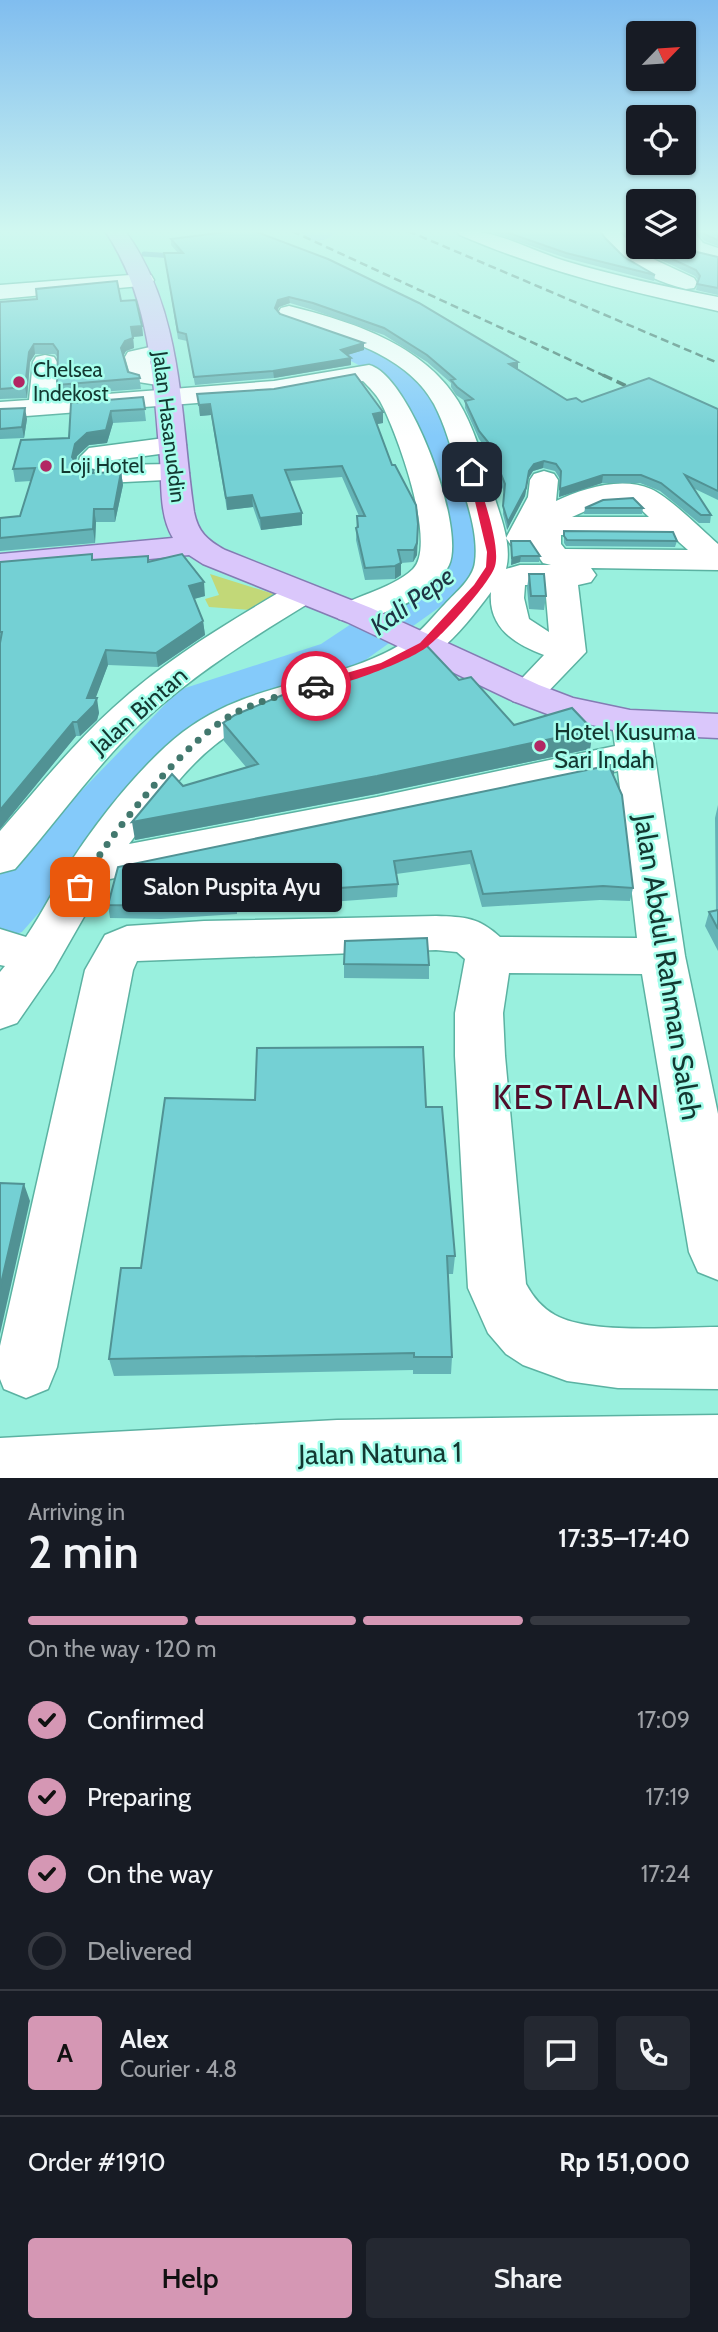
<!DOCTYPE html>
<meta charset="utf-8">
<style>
body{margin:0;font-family:Cabin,sans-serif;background:#242831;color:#f1f3f6;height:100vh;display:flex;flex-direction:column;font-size:26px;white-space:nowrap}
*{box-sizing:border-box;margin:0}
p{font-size:23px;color:#9ea1a6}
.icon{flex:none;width:38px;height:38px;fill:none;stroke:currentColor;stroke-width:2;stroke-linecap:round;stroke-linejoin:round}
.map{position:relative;height:1478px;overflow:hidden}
.drawer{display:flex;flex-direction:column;background:#171b24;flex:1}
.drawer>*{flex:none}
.needle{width:46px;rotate:65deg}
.fabs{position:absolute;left:626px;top:21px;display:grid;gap:14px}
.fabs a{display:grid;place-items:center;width:70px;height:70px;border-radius:7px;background:#171b24;box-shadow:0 2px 5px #0004;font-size:35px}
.pin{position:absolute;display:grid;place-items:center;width:60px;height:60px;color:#fff;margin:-30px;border-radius:14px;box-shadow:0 4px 10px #0006}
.courier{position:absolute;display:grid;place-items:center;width:70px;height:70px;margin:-35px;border:5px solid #e11d48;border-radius:50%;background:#fff;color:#222;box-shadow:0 2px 9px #0007}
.bubble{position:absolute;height:49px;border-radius:7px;background:#171b24;box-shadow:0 2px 5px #0004;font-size:23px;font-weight:600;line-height:49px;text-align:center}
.summary em{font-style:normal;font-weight:600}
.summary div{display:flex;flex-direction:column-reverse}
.summary{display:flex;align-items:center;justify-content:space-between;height:119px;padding:0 28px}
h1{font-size:46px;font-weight:600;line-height:52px}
.bar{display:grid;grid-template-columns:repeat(4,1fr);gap:10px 7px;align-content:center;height:84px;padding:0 28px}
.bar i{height:9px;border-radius:5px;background:#363941}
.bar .current{background:#d597b4}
.bar p{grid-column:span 4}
.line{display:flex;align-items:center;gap:18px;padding:0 28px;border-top:2px solid #363941}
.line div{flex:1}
.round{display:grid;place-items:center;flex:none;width:74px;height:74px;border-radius:7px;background:#242831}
ol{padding:0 28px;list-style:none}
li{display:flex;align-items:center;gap:21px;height:77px}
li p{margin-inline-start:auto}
li .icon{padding:7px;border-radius:50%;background:#d597b4;color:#111;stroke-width:4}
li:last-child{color:#9ea1a6}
li i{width:38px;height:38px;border:4px solid #363941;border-radius:50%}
.cta{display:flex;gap:14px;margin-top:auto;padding:14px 28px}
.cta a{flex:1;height:80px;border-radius:7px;background:#d597b4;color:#111;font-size:28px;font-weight:600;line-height:80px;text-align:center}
.cta a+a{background:#242831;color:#f1f3f6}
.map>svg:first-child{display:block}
.green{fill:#c2d878}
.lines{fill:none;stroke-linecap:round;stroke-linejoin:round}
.stream{stroke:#629ebe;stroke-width:5}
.river{fill:#84cafa;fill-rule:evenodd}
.minor-casing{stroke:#5bb2a2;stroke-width:3}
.major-casing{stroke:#847cb3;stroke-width:3}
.minor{fill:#fff;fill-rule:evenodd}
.major{fill:#dac7fb;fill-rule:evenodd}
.rail-far1{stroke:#3d7267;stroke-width:2.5;stroke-dasharray:8 4.5;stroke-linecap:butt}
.rail{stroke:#3d7267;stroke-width:3.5;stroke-dasharray:10 5;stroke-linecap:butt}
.wall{fill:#64b3b6}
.shaded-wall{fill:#519294}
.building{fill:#74d0d4;stroke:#519294;stroke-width:2}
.route{fill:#e11d48}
.done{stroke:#42786e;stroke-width:7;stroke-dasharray:0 12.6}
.poi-dot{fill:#b22763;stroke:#a6feec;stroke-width:2.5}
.labels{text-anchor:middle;stroke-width:5;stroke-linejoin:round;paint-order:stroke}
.far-poi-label{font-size:21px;fill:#133831;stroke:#a6feec;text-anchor:start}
.far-street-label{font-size:21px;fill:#133831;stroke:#a6feec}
.street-label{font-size:24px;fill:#133831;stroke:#a6feec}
.poi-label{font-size:24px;fill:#133831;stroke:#a6feec;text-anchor:start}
.water-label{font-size:26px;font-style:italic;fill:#1e3443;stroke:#a6feec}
.near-street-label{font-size:28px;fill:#133831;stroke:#a6feec}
.near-quarter-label{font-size:33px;letter-spacing:2px;fill:#500e2a;stroke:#a6feec}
</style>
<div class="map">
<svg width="718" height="1478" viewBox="0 0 718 1478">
<rect width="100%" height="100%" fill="#99f0de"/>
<path class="green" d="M 210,574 L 274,594 L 251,610 L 209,607 L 205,599 L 219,595 Z"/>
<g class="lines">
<path class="stream" d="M 144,254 L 174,256"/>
<path class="river" d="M 305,231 L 336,231 C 329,241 319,242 307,239 L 303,233 Z
M 289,319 L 356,337 L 413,366 L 448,424 L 484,566 L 451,599 L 357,666 L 215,712 L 22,932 L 0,939 L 0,875 L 179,690 L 321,644 L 419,579 L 438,563 L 410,424 L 387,380 L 332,351 L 277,336 L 273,329 L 277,322 Z"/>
<defs>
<path id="minor" d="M 457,231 C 494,228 530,250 565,261 C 615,276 667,287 718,297 L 718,311 C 630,292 543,271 460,235 Z
M 599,231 L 619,231 L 638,252 L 694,278 L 697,283 L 694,288 L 686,289 C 652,281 616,263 599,231 Z
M 684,231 L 693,231 L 703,243 L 718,248 L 718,261 C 696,256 684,255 684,231 Z
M 143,274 L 151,275 L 154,280 L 151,285 L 0,299 L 0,285 Z
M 289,306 C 350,321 423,344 458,401 C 474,427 482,457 491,486 C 498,511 513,543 506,569 L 520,565 L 551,565 L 543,563 L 530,545 L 522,547 L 511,545 L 506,538 L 528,497 L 530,480 L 534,474 L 544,471 L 554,474 L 558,480 L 556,501 C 583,488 622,476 651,489 C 669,497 701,529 718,544 L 718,570 L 591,568 L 596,575 L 591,582 L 578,585 L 586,652 L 539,701 L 526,704 L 513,701 L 508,693 L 544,655 C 515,644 488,628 491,592 C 476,612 458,636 437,652 C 378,696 298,694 235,731 C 192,756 159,805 129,844 L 377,797 L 615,746 L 613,730 L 619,721 L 632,718 L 645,721 L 651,730 L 685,956 L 718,1114 L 718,1280 L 698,1272 L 689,1252 L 642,974 L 509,973 L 503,1013 L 505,1056 L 526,1284 C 533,1297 542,1308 555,1315 C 591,1335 676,1327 718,1327 L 718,1389 L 618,1388 L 567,1381 L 523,1365 L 506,1354 L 488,1333 L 468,1288 L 455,1056 L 455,1013 L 465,959 L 457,952 L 436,950 L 137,961 L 133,970 L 57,1367 L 48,1389 L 26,1398 L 4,1389 L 0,1379 L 0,1346 L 85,970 L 105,935 L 127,926 L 204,921 L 436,916 C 465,917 478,917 500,937 L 637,938 L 618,771 L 377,825 L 105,880 L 53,971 L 17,1023 L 0,1029 L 0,972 L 5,966 L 0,965 L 0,929 L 26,937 C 43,912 56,885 72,860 C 100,817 143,763 183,732 C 255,677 340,686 411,638 C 424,629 434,615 445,604 C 456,592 473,579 475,562 C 479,532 465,497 457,469 C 451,447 445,425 434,404 C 405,351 334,336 281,318 L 278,313 L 281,308 ZM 623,501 L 633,502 L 649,517 L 572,517 L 601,504 ZM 561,535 L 671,535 L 688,550 L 565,549 L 561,544 ZM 525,585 L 545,585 L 549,632 L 529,619 L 524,598 Z
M 159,345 L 168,347 L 171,352 L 168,357 L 150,361 L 152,369 L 173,373 L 177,378 L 173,383 L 164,386 L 132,381 L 125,357 L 128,352 Z
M 45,355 L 54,357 L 57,362 L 56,398 L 274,381 L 369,365 C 410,375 466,528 449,565 C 439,586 416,600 396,608 C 378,615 358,624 339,619 L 334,612 C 344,598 392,590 413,569 C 438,544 396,430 380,401 C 376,394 369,387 363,381 L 274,397 L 0,418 L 0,402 L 29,400 L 33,362 L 36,357 Z
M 172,437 L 182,439 L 186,445 L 182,451 L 107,461 L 106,465 L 175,464 L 185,467 L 189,473 L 185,479 L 105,483 L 81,476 L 77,470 L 80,457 L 89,448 Z
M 302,583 L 314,586 L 319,593 L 314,600 C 253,637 192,675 140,724 C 94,768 57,821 15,869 L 0,873 L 0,831 C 37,789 72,745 113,708 C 166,659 229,622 290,586 Z
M 718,1415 L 718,1478 L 0,1478 L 0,1438 L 337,1420 Z"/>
<path id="major" d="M 105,231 L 125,231 C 184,311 180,417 194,512 C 198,532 207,540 225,550 L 371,608 L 539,685 L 573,698 L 630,710 L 718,714 L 718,738 L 630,734 L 550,715 L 513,701 L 347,622 L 203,564 L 189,555 L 0,574 L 0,554 L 173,538 C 159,515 162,484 160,459 C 153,380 151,298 105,231 Z"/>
</defs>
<use href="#minor" class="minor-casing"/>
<use href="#major" class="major-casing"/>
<use href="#minor" class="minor"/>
<use href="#major" class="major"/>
<path class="rail-far1" d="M 292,231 L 607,377
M 408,231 L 718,363"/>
<path class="rail" d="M 603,375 L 633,389"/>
</g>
<path class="wall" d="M 488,231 L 600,231 L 605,238 L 624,257 L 655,275 L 654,281 L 566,258 Z
M 621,231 L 639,231 L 639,247 L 684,247 L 685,241 L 697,252 L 718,257 L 718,295 L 696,290 L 698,280 L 695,276 L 640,250 Z
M 695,231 L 718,231 L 718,246 L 705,241 Z
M 171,239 L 518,362 L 518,369 L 567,400 L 582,402 L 718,409 L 718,500 L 693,488 L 711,515 L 710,523 L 699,523 L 660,491 L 640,483 L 602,483 L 559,497 L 560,479 L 555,471 L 543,468 L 533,471 L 528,479 L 525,496 L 507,530 L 503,514 L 504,492 L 487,450 L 479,439 L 465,408 L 465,401 L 456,395 L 451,387 L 451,383 L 427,362 L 384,335 L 313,310 L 290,303 L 279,307 L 277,310 L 280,314 L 364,343 L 364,350 L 347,355 L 351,358 L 351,365 L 274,378 L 195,385 L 187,341 L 178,339 L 165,259 L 178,253 L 171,245 Z
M 121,301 L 142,326 L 143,336 L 133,337 L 134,348 L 126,351 L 123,356 L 128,372 L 139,375 L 141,389 L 59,395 L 57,385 L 58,358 L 55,354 L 35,354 L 30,362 L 27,398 L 0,399 L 0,302 Z
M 197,394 L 383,412 L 383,423 L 376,424 L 417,555 L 413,562 L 401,563 L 401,575 L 395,579 L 365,580 L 356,540 L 357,516 L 359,516 L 342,477 L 289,481 L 302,513 L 302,525 L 261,530 L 253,507 L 227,510 L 211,415 L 200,416 Z
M 143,397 L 146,421 L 113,423 L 107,443 L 89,445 L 77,456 L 76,462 L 78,466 L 94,473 L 121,472 L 123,485 L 115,522 L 96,522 L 95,543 L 0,551 L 0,518 L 20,516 L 31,481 L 15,482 L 13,469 L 69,438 L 71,403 Z
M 0,409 L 27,419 L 24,438 L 0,439 Z
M 585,508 L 643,508 L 642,514 L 584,514 Z
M 564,531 L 677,541 L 675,547 L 566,546 L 564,543 Z
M 511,541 L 540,556 L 539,562 L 520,562 L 511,565 Z
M 92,554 L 93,560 L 149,562 L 205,596 L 194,599 L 203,621 L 205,635 L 158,667 L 108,665 L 95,698 L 99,713 L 97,720 L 80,736 L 76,736 L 0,829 L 0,562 Z
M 529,574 L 546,596 L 544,610 L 529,609 L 527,588 Z
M 459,680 L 514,725 L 593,730 L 590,749 L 376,794 L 135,840 L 183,786 L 246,767 L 224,741 L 223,723 Z
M 613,775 L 633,888 L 630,901 L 600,900 L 482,907 L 470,864 L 396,874 L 398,884 L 397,897 L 237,909 L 237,914 L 161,919 L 110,918 L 108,905 Z
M 718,805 L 718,951 L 705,926 L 709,912 L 716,911 L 715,818 Z
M 344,964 L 429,965 L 429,979 L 344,978 Z
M 426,1107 L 455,1256 L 453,1274 L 448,1274 L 452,1357 L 451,1374 L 413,1374 L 413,1370 L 114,1376 L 109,1359 Z"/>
<path class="shaded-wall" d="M 289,297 L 290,303 L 279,307 L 276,314 L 275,308 L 278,300 Z
M 142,326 L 143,336 L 132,337 L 131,327 Z
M 133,338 L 134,348 L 126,351 L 122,358 L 121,348 L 125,341 Z
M 364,343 L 364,350 L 341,357 L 341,350 Z
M 34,344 L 35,354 L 30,362 L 27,398 L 25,387 L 29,352 Z
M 351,358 L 351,365 L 274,378 L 273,371 Z
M 518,362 L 518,369 L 509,364 Z
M 210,404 L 211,415 L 200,416 L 199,405 Z
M 25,408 L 27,419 L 24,438 L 22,427 Z
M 111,411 L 113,423 L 107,443 L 89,445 L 77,456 L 74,469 L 72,457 L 75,444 Z
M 383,412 L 383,423 L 372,425 L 373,414 Z
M 544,461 L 543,468 L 533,471 L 528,479 L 525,496 L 507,530 L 508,522 L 529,471 L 534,464 Z
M 121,472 L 123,485 L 115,522 L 114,509 Z
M 603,475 L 602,483 L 559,497 L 560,489 Z
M 252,495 L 253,507 L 227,510 L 226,498 Z
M 94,509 L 96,522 L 95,543 L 93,529 Z
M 302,513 L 302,525 L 261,530 L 260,518 Z
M 418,536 L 417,555 L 413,562 L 414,550 Z
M 521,556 L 520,562 L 511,565 L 512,558 Z
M 401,563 L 401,575 L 395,579 L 395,566 Z
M 204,582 L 205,596 L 190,600 L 189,586 Z
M 203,621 L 205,635 L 158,667 L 156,653 Z
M 106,650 L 108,665 L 92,708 L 97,698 L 99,713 L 97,720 L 80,736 L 77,722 Z
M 73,722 L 76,736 L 0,829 L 0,810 Z
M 593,730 L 590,749 L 376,794 L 135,840 L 132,822 Z
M 616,764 L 613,777 L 609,766 Z
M 24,1184 L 30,1201 L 0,1334 L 0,1288 Z"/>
<path class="building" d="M 234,231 L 254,231 L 328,259 L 419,303 L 518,362 L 509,364 L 567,400 L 576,398 L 582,402 L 649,378 L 718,409 L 718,491 L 685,475 L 711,515 L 701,515 L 661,483 L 641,475 L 603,475 L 560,489 L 561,471 L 556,464 L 544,461 L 534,464 L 529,471 L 526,488 L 508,522 L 503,506 L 505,484 L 488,442 L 479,431 L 465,401 L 473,399 L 457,387 L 451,380 L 455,379 L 427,355 L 384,328 L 313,303 L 289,297 L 278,300 L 275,308 L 280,314 L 364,343 L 341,350 L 351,358 L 273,371 L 194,377 L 186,334 L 178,332 L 164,253 L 183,253 L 171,239 Z
M 503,231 L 600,231 L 605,238 L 624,257 L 655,275 L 566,253 Z
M 627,231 L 639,231 L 639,242 Z
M 701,231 L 718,231 L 718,240 L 706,235 Z
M 684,235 L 685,241 L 697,252 L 718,257 L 718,288 L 697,284 L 700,276 L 696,270 L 646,247 L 684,247 Z
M 117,281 L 121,301 L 136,300 L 142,326 L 131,327 L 133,338 L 125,341 L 121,348 L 128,372 L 139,375 L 140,378 L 57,385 L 58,351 L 53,344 L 34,344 L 29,352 L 25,387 L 0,389 L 0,302 L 37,299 L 36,289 Z
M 355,374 L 383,412 L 373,414 L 392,465 L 395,465 L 416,505 L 418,524 L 417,543 L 414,550 L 398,550 L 401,563 L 395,566 L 365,568 L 356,528 L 358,527 L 357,516 L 365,516 L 342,466 L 285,470 L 302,513 L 260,518 L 252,495 L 226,498 L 210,404 L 199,405 L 197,394 L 274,389 Z
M 143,397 L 145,409 L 111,411 L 106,430 L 87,433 L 75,444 L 72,457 L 78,466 L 94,470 L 93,473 L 121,472 L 114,509 L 94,509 L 93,529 L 0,538 L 0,518 L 20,516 L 35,468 L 13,469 L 21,440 L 69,438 L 71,403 Z
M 25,408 L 22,427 L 0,429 L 0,409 Z
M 633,498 L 643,508 L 585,508 L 603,500 Z
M 564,531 L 673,532 L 677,541 L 567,540 L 564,536 Z
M 511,541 L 530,541 L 540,556 L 521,556 L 512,558 Z
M 92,554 L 92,560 L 148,556 L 148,562 L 182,554 L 204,582 L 189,586 L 203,621 L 156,653 L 106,650 L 87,698 L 97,698 L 94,705 L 77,722 L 73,722 L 0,810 L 0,643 L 2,632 L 0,632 L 0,562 Z
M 529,574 L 544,574 L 546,596 L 531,596 Z
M 426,645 L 459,680 L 471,677 L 514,725 L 572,708 L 593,730 L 377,776 L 132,822 L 172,774 L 183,786 L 258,764 L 223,723 L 235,715 L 285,694 L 391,662 Z
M 616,764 L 609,766 L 622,795 L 633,888 L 603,886 L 483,894 L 471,851 L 394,861 L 398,884 L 236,895 L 236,901 L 159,906 L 108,905 L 118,867 Z
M 718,910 L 718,929 L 709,912 Z
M 427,938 L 429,965 L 344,964 L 345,941 Z
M 423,1047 L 426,1107 L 442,1107 L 455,1256 L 447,1256 L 452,1357 L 414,1357 L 414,1353 L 109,1359 L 121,1268 L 141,1268 L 165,1098 L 255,1100 L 257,1048 Z
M 0,1183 L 24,1184 L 0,1288 Z"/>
<linearGradient id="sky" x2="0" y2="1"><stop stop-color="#80bdef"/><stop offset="0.53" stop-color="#d1f8f0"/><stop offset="1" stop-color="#d1f8f0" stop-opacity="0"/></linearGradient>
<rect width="718" height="437" fill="url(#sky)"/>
<path class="route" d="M 472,470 L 476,472 C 482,495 501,545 495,566 C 491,582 441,637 427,647 C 409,661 333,691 312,688 L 312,683 L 381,663 L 420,643 L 474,585 L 486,567 L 487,552 L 468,472 Z"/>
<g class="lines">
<path class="done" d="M 80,887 C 106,838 187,738 235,713 C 260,700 289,693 316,686"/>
</g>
<g class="poi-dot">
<circle cx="19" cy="382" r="7"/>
<circle cx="46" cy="466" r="7"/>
<circle cx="540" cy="746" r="7"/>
</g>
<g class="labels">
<g class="far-poi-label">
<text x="33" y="377">Chelsea<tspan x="33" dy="24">Indekost</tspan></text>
<text x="60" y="473">Loji Hotel</text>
</g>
<g class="far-street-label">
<text transform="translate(169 427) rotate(83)" y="7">Jalan Hasanuddin</text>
</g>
<g class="street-label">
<text transform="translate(139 711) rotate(-41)" y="8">Jalan Bintan</text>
</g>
<g class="poi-label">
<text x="554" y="740">Hotel Kusuma<tspan x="554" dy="28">Sari Indah</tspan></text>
</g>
<g class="water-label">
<text transform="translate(412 601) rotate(-36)" y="9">Kali Pepe</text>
</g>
<g class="near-street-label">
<text transform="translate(668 967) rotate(81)" y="10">Jalan Abdul Rahman Saleh</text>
<text transform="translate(380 1453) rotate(-1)" y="10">Jalan Natuna 1</text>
</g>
<g class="near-quarter-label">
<text x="577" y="1109">KESTALAN</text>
</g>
</g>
</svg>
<div class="fabs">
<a><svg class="needle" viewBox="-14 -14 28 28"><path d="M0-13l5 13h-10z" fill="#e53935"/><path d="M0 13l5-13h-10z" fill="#9ea1a6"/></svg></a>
<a><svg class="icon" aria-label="locate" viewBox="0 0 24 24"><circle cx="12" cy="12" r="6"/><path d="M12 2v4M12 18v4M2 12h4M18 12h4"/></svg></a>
<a><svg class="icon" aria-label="layers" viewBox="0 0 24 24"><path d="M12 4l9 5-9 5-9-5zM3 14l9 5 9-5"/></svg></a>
</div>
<div class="pin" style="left:80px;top:887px;background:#ea580c"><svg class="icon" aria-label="bag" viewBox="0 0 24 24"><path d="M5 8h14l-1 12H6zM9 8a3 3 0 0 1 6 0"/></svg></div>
<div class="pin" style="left:472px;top:472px;background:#1f2937"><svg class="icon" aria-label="home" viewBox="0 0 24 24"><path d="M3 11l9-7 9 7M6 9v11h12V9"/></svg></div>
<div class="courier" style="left:316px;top:686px"><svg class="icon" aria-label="car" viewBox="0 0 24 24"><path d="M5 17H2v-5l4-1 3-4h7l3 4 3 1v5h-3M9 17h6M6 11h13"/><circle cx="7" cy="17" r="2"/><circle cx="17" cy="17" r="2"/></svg></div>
<div class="bubble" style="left:122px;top:863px;width:220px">Salon Puspita Ayu</div>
</div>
<section class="drawer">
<div class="summary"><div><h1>2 min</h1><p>Arriving in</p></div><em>17:35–17:40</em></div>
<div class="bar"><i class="current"></i><i class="current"></i><i class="current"></i><i></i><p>On the way · 120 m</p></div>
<ol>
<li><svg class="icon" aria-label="check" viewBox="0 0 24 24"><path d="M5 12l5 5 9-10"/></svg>Confirmed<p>17:09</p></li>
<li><svg class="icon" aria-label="check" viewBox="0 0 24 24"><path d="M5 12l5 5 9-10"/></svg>Preparing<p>17:19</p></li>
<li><svg class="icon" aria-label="check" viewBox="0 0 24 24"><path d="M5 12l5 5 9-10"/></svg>On the way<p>17:24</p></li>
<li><i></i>Delivered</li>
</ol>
<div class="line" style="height:126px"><b class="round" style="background:#d597b4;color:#111">A</b><div><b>Alex</b><p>Courier · 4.8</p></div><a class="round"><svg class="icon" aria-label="chat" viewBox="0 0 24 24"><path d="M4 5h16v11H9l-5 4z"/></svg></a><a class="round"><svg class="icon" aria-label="phone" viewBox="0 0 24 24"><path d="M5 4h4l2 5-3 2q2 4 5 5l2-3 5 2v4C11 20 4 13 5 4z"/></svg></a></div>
<div class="line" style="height:91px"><div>Order #1910</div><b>Rp 151,000</b></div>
<div class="cta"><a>Help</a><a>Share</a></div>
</section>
